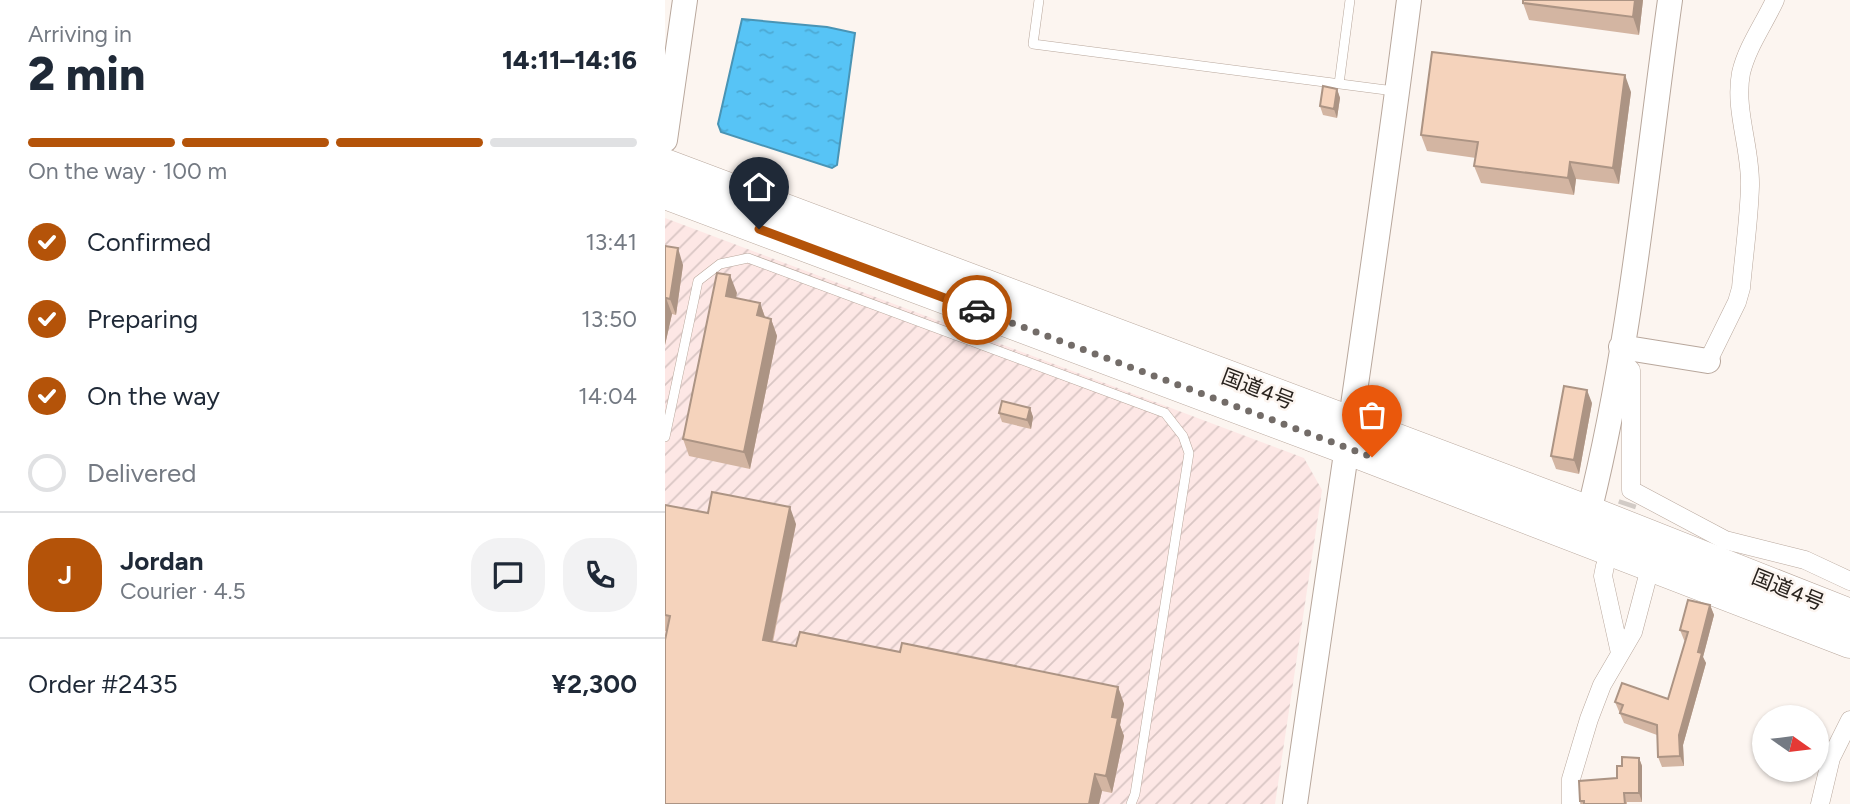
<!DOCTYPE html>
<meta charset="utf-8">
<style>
body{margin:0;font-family:Figtree,"Noto Sans JP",sans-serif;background:#f2f2f3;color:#1f2937;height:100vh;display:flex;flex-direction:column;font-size:26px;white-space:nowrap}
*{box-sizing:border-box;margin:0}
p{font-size:23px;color:#747a83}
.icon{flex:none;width:38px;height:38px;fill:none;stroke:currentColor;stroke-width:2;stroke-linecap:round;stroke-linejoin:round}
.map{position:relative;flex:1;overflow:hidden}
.side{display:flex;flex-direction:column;background:#fff;width:665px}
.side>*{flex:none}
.needle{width:46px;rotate:104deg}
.tools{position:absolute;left:1087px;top:705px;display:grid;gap:14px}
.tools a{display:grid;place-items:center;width:77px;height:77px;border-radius:50%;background:#fff;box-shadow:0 2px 5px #0004;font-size:35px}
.pin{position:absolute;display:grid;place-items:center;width:60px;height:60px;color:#fff;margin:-72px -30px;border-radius:50% 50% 50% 0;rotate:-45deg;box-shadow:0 0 7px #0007}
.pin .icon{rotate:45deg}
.courier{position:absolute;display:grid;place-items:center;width:70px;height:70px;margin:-35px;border:5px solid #b45309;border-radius:50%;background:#fff;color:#222;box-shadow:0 2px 9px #0007}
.head em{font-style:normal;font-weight:800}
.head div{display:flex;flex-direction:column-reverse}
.head{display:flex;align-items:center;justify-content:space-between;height:119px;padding:0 28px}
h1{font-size:46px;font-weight:800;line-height:52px}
.bar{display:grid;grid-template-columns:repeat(4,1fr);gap:10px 7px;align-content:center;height:84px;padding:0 28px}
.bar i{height:9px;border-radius:5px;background:#e0e1e3}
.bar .selected{background:#b45309}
.bar p{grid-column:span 4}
.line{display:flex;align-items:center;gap:18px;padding:0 28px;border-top:2px solid #e0e1e3}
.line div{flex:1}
.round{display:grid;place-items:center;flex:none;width:74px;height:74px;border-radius:28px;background:#f2f2f3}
ol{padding:0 28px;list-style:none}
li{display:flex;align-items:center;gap:21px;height:77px}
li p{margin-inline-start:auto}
li .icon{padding:7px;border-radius:50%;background:#b45309;color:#fff;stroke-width:4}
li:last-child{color:#747a83}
li i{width:38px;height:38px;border:4px solid #e0e1e3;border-radius:50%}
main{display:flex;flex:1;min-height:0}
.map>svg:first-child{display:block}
.industrial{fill:url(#industrial-furrows)}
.water{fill:url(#water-ripples);stroke:#4994b5;stroke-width:2}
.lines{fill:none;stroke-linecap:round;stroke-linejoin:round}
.street-tunnel{stroke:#d2cbc6;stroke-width:18;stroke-dasharray:18 9;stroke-linecap:butt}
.lane-casing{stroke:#b8a79c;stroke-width:10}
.street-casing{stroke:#b8a79c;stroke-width:19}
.secondary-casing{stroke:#b8a79c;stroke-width:26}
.highway-casing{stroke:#b8a79c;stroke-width:33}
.lane{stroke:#fff;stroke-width:9}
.street{stroke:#fff;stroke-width:18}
.secondary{stroke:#fff;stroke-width:24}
.highway{stroke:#fff;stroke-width:32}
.wall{fill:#d3b5a2}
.shaded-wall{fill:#ac9484}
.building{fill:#f5d3bc;stroke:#ac9484;stroke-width:2}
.done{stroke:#736c68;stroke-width:7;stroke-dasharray:0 12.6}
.route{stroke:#b45309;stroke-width:9}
.labels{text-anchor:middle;stroke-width:5;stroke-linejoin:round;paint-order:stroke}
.street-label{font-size:21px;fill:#29231e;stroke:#fcf5f0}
</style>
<main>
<section class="side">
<div class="head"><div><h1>2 min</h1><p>Arriving in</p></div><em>14:11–14:16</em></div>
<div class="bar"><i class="selected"></i><i class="selected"></i><i class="selected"></i><i></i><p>On the way · 100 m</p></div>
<ol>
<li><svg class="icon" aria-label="check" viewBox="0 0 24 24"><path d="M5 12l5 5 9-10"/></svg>Confirmed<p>13:41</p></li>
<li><svg class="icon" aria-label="check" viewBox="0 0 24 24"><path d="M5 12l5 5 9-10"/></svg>Preparing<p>13:50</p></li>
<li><svg class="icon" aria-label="check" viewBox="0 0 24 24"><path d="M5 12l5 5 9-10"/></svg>On the way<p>14:04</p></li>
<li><i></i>Delivered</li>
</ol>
<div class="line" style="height:126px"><b class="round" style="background:#b45309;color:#fff">J</b><div><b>Jordan</b><p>Courier · 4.5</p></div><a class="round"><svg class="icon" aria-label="chat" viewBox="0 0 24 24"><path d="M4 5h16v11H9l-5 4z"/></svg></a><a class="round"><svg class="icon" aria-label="phone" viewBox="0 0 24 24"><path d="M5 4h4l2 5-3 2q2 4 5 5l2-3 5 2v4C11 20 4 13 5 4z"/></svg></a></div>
<div class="line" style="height:91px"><div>Order #2435</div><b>¥2,300</b></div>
</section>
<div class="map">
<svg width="1185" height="804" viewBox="0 0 1185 804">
<defs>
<pattern id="industrial-furrows" width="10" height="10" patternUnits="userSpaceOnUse" patternTransform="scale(1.75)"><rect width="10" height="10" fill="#fde7e5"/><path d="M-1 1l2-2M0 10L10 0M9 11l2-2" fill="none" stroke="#d9c6c4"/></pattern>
<pattern id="water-ripples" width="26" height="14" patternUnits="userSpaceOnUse" patternTransform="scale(1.75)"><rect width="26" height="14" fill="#57c4f6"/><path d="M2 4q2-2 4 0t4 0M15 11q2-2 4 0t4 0" fill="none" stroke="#4ca8d2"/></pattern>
</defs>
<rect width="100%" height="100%" fill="#fcf5f0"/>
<path class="industrial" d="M 0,218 L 639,458 L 657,490 L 610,804 L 0,804 Z"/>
<path class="water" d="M 77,19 L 162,27 L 190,33 L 172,165 L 167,168 L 56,132 L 53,124 Z"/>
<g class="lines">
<path class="street-tunnel" d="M 953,532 L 963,502"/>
<defs>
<path id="lane" d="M 374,0 L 368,44 L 729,91
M 674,84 L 685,0
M 0,437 L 33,281 L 55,264 L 83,258 L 500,413 L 518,436 L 524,453 L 470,794 L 466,804"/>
<path id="street" d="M 954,358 L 966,370 L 966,490 L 1060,540 L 1140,560 L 1185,581
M 1043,361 L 1072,302 L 1076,288 C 1079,254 1084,220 1085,186 C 1086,148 1069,110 1076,73 C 1082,47 1099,24 1110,0
M 940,566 L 938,576 L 955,653
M 906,804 L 906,779 L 924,719 L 937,685 L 968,632 L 986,564
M 1155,804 L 1166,758 L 1185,720"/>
<path id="secondary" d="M 0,140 L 20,0
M 956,347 L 1043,361
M 924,512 C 966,344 981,171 1005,0
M 630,804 C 668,536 710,269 744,0"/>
<path id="highway" d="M 0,165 L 924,512 L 1185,615
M 0,193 L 681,448 L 1185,642"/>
</defs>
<use href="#lane" class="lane-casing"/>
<use href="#street" class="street-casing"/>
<use href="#secondary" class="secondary-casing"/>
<use href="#highway" class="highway-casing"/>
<use href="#lane" class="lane"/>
<use href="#street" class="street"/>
<use href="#secondary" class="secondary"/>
<use href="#highway" class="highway"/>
</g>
<path class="wall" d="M 858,0 L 978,0 L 974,35 L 864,20 L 858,3 Z
M 672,89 L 675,98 L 672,118 L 658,115 L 655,106 Z
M 966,92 L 954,184 L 911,179 L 909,195 L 816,183 L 809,166 L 811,158 L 762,151 L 756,135 Z
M 0,246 L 18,265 L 11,315 L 7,314 L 0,345 Z
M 72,293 L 71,298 L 95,303 L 100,317 L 106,319 L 112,336 L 85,469 L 24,456 L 18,439 Z
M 927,403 L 914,474 L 891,469 L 886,456 Z
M 365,408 L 368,417 L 366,429 L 337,422 L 334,413 Z
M 0,505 L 43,513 L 131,524 L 108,642 L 131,646 L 235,652 L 453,687 L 459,704 L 455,725 L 459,736 L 447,793 L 437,791 L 434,804 L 0,804 L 2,631 L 0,631 Z
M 1045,605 L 1049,615 L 1038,657 L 1041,663 L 1018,745 L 1019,766 L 997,767 L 993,757 L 992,735 L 959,723 L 950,702 L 1003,699 L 1020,641 L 1019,640 L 1015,630 Z
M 974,758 L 977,766 L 977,802 L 962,802 L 962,804 L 916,804 L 915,801 L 952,778 L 957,766 Z"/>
<path class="shaded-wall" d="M 970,0 L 978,0 L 974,35 L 968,17 Z
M 960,75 L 966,92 L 954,184 L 948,168 Z
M 672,89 L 675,98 L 672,118 L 669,109 Z
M 905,162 L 911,179 L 909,195 L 903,178 Z
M 13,248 L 18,265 L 11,315 L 5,299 Z
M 65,275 L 72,293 L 67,313 L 61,296 Z
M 1,298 L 7,314 L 0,345 L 0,301 Z
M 95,303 L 101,320 L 92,315 Z
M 106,319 L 112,336 L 85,469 L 79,452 Z
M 922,390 L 927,403 L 914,474 L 909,460 Z
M 365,408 L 368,417 L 366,429 L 362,420 Z
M 125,507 L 131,524 L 104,657 L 98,640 Z
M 1045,605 L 1049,615 L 1038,657 L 1041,663 L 1018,745 L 1019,766 L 1015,756 L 1014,735 Z
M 453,687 L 459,704 L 455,725 L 459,736 L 447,793 L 441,776 L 447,717 Z
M 974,758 L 977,766 L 977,802 L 974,793 Z
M 430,774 L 437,791 L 434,804 L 424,804 Z"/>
<path class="building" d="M 858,0 L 970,0 L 968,17 L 858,3 Z
M 767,52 L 960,75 L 948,168 L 905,162 L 903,178 L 809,166 L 813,142 L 756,135 Z
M 658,86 L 672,89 L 669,109 L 655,106 Z
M 0,246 L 13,248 L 5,299 L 1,298 L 0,301 Z
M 52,273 L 65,275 L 61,296 L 95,303 L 92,315 L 106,319 L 79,452 L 18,439 Z
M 899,386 L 922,390 L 909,460 L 886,456 Z
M 337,401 L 365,408 L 362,420 L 334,413 Z
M 47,492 L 125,507 L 98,640 L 131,646 L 135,632 L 235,652 L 237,643 L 453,687 L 447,717 L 453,718 L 441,776 L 430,774 L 424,804 L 0,804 L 0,640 L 5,616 L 0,615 L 0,505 L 43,513 Z
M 1023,600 L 1045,605 L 1033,652 L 1037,653 L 1014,735 L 1015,756 L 993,757 L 992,725 L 955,713 L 958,705 L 950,702 L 957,683 L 1003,699 L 1023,632 L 1015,630 Z
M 957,757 L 974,758 L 974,793 L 959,793 L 960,804 L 919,804 L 919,801 L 915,801 L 914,781 L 952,778 L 952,766 L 957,766 Z"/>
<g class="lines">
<path class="done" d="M 312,310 L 707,457"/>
<path class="route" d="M 94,229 L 312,310"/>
</g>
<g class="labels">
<g class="street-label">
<text transform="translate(593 389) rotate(21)" y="7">国道4号</text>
<text transform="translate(1123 590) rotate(22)" y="7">国道4号</text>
</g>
</g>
</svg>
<div class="tools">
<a><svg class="needle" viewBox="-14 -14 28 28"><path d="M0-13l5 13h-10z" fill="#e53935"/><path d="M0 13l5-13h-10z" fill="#747a83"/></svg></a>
</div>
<div class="pin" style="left:707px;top:457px;background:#ea580c"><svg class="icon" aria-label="bag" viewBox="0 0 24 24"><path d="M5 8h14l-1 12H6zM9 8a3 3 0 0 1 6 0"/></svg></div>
<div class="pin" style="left:94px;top:229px;background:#1f2937"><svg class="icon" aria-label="home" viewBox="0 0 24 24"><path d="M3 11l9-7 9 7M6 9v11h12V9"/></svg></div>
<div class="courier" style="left:312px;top:310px"><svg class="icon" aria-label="car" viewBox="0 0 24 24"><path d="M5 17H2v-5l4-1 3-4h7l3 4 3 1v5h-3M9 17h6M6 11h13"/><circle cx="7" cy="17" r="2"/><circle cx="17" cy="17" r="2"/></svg></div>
</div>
</main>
